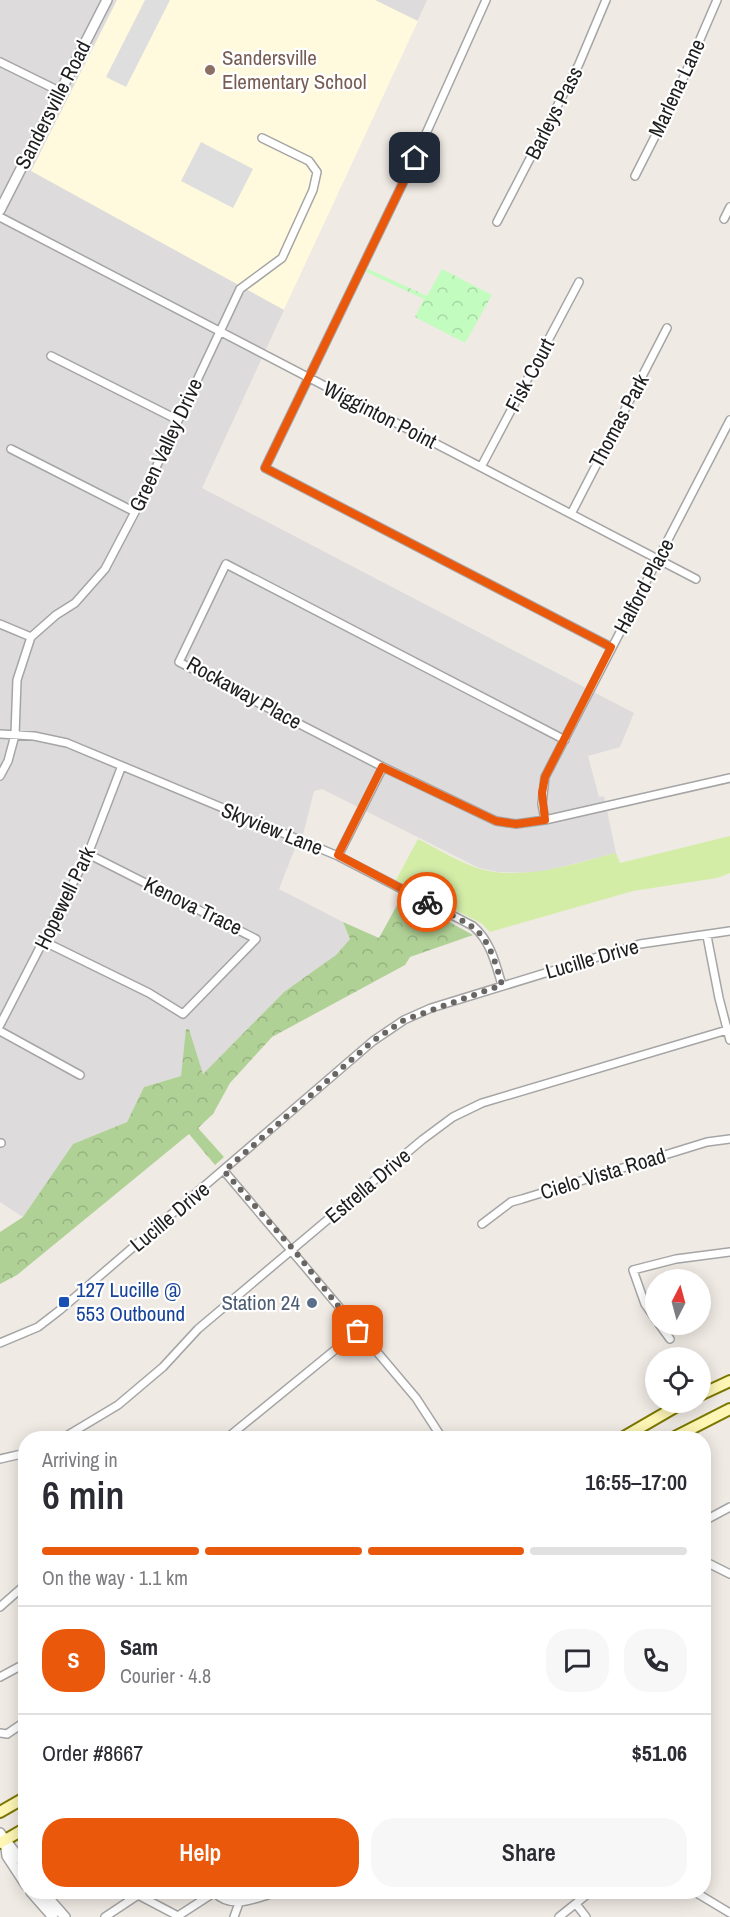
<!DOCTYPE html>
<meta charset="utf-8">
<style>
body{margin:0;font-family:"Archivo Narrow",sans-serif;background:#f7f7f7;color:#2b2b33;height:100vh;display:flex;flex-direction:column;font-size:22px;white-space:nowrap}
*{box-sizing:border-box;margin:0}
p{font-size:20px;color:#7c7c81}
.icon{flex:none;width:33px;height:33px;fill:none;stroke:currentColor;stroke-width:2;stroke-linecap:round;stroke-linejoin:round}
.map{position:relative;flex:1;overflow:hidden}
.panel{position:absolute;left:18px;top:1431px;width:693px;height:468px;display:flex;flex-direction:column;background:#fff;border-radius:24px;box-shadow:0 3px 15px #0003}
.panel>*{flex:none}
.needle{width:39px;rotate:6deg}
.tools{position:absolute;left:645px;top:1269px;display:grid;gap:12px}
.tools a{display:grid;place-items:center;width:66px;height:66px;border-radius:50%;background:#fff;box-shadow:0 3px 15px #0003;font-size:30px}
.pin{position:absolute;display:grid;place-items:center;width:51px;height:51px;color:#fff;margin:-26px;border-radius:12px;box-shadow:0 3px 9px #0006}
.courier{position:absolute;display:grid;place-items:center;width:60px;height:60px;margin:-30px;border:4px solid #ea580c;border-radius:50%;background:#fff;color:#222;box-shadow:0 2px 8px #0007}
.head em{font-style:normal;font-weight:600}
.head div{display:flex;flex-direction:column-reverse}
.head{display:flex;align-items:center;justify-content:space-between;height:102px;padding:0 24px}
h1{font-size:39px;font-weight:600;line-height:45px}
.bar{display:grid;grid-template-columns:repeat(4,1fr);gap:9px 6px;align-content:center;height:72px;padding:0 24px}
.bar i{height:8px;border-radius:4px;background:#e1e1e2}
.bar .on{background:#ea580c}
.bar p{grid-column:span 4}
.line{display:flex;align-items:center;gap:15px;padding:0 24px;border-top:2px solid #e1e1e2}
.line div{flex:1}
.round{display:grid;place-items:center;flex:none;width:63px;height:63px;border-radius:24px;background:#f7f7f7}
.primary-button{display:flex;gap:12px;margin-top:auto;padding:12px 24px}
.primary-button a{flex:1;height:69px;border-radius:24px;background:#ea580c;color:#fff;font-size:24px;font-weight:600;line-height:69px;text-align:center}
.primary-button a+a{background:#f7f7f7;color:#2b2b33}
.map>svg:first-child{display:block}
.residential{fill:#dddbdb}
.education{fill:#fffade}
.grass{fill:#d3eda7}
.forest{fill:url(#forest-crowns)}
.park{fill:url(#park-crowns)}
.parking{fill:#dedede}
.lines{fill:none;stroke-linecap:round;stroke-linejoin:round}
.minor-casing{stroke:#a5a5a5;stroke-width:10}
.tertiary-casing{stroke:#a5a5a5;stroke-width:12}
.secondary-casing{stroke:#7b7700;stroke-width:14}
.minor{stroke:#fff;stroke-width:7}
.tertiary{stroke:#fff;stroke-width:9}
.secondary{stroke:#fdf6b5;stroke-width:10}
.done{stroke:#686563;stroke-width:6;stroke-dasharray:0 10.8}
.route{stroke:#ea580c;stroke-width:8}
.education-dot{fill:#8d6e63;stroke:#fff;stroke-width:2}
.transit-dot{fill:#1a4fb4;stroke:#fff;stroke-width:2}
.service-dot{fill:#5c6f8a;stroke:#fff;stroke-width:2}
.labels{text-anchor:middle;stroke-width:4.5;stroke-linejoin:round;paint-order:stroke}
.education-label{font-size:21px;fill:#785e54;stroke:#fff;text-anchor:start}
.street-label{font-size:21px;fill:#1e1e1e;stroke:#fff}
.transit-label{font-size:21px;fill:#164399;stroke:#fff;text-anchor:start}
.service-label{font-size:21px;fill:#4e5e75;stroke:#fff;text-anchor:end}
</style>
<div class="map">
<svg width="730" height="1917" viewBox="0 0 730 1917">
<defs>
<pattern id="forest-crowns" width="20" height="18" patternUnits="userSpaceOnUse" patternTransform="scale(1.5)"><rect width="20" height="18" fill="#b0d196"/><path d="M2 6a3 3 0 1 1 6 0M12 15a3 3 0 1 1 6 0" fill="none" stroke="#97b381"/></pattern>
<pattern id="park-crowns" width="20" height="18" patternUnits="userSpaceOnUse" patternTransform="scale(1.5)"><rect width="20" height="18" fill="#c2fcbf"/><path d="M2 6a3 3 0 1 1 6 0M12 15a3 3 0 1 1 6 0" fill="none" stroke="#a6d8a4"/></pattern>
</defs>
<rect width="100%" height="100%" fill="#f0eae4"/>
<path class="residential" d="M 0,0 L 427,0 L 202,488 L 634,713 L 620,747 L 588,756 L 599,797 L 604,796 L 616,853 L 538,873 L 498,872 L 479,868 L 322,789 L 314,791 L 302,839 L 299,838 L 279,889 L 343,922 L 350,939 L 335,956 L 284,992 L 203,1074 L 189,1029 L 181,1076 L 144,1087 L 127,1122 L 73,1144 L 23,1217 L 0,1202 Z"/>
<path class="education" d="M 117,0 L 375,0 L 418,21 L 284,310 L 31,171 Z"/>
<path class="grass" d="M 730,836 L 730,873 L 717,878 L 633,891 L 490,932 L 481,923 L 396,880 L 418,839 C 438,849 458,862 480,869 C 526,881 572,864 616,853 L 620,863 Z"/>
<path class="forest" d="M 402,896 L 473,935 L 410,957 L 405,965 L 272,1037 L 230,1083 L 213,1114 L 198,1128 L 224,1157 L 215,1165 L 189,1134 L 17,1275 L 0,1284 L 0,1232 L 23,1217 L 73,1144 L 127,1122 L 144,1087 L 181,1076 L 186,1029 L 189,1029 L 203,1074 L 284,992 L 336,955 L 350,939 L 343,922 L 379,938 Z"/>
<path class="park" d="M 368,269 L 427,296 L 442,269 L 492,295 L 465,343 L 415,317 L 424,299 L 366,272 Z"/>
<path class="parking" d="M 145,0 L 170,0 L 126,87 L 106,77 Z
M 201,142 L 253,169 L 233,208 L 181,181 Z"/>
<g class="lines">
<defs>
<path id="minor" d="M 486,0 L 415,158 L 265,468 L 611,647
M 0,62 L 59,91
M 635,176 L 676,95 L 717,0
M 0,217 L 696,579
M 724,219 L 730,207
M 497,222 L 579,64 L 606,0
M 51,356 L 178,420
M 11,449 L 135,512
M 481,467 L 579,282
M 571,514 L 667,328
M 0,624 L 31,637
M 0,734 L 34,736 L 67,743 L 338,856 L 473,926 C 491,942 495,962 502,985
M 565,740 L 226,564 L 179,662 L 383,767 L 496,821 L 516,824 L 545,820 L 730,778
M 0,776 L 8,761 L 15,735 L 17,680 L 31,637 L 56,615 L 75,603 L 105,569 L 135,512 L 240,289 L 282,258 L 313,190 L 317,172 L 309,161 L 262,138
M 545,820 L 542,804 L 545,777 L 730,420
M 338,856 L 383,767
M 707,936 L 719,998 L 730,1040
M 45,942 L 149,993 L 183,1014 L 256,939 L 88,854
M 0,1025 L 88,854 L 121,768
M 0,1031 L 80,1075
M 0,1143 L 1,1143
M 224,1171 L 416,1398 L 442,1438
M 482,1224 L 511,1202 L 522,1199 L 707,1142 L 730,1139
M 656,1320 L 645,1304 L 633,1270 L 676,1259 L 730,1252
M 659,1324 L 670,1339
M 0,1343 L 38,1327 L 60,1310 L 373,1041 L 404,1020 L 431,1008 L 640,944 L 730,931
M 63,1438 L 118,1405 L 163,1367 L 198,1329 L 422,1140 L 453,1117 L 482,1103 L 727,1030
M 227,1438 L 358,1331
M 0,1459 L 26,1453
M 704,1521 L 730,1507
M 704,1561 L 730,1574
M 0,1607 L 26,1584
M 0,1677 L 26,1663
M 0,1733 L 7,1734 L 26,1721
M 214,1892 C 232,1911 256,1898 277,1892
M 695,1892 L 730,1913
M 576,1904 L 586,1917
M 105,1917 L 138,1895 L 178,1916 L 215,1892
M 234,1917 L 239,1903
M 559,1917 L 590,1892"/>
<path id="tertiary" d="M 0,210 L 107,0
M 0,1833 L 26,1867
M 5,1841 L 7,1856 L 26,1885
M 31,1892 L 53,1917
M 43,1892 L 65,1917"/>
<path id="secondary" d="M 700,1395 L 730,1381
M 622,1438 L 684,1402
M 673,1438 L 730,1409
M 0,1812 L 26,1797
M 0,1843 L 26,1828"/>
</defs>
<use href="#minor" class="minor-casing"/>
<use href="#tertiary" class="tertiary-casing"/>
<use href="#secondary" class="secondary-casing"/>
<use href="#minor" class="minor"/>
<use href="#tertiary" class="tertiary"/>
<use href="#secondary" class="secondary"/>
</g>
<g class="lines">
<path class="done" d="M 358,1331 L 293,1249 L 224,1171 L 373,1041 L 404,1020 L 502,985 C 485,925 479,930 427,902"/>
<path class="route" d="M 415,158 L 265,468 L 611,647 L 545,777 L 542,793 L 545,820 L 516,824 L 496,821 L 382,767 L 338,855 L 427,902"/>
</g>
<circle class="education-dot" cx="210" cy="70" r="6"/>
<rect class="transit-dot" x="58" y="1296" width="12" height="12" rx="3"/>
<circle class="service-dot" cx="312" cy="1303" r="6"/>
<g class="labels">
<g class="education-label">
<text x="222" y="65">Sandersville<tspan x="222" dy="24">Elementary School</tspan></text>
</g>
<g class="street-label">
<text transform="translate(677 88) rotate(-65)" y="7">Marlena Lane</text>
<text transform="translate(53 105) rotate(-63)" y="7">Sandersville Road</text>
<text transform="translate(554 113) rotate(-63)" y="7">Barleys Pass</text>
<text transform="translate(530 375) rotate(-62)" y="7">Fisk Court</text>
<text transform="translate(380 415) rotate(27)" y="7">Wigginton Point</text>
<text transform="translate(619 421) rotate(-62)" y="7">Thomas Park</text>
<text transform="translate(166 445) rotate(-65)" y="7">Green Valley Drive</text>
<text transform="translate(644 586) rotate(-62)" y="7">Halford Place</text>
<text transform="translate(244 693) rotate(29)" y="7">Rockaway Place</text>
<text transform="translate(272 829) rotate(22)" y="7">Skyview Lane</text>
<text transform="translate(65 898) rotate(-64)" y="7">Hopewell Park</text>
<text transform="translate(193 906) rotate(26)" y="7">Kenova Trace</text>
<text transform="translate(592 959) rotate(-16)" y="7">Lucille Drive</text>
<text transform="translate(603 1174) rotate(-17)" y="7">Cielo Vista Road</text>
<text transform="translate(368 1186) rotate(-40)" y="7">Estrella Drive</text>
<text transform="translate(170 1217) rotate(-40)" y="7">Lucille Drive</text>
</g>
<g class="transit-label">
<text x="76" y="1297">127 Lucille @<tspan x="76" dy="24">553 Outbound</tspan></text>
</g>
<g class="service-label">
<text x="300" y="1310">Station 24</text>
</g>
</g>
</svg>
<div class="tools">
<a><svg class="needle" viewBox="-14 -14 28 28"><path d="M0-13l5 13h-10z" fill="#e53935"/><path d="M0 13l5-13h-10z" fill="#7c7c81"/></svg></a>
<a><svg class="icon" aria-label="locate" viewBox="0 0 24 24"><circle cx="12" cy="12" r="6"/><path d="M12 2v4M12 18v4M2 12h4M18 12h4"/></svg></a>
</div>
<div class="pin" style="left:358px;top:1331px;background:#ea580c"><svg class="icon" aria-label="bag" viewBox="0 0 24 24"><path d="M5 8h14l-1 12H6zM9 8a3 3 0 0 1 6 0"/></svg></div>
<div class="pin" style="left:415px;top:158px;background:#1f2937"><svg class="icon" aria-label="home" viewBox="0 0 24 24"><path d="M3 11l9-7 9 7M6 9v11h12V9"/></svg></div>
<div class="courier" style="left:427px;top:902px"><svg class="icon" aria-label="bike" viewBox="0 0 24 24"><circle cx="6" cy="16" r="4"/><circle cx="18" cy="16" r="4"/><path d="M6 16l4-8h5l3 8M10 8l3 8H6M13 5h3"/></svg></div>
<section class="panel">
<div class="head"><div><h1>6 min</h1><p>Arriving in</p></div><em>16:55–17:00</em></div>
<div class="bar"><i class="on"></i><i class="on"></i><i class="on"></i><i></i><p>On the way · 1.1 km</p></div>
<div class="line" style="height:108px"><b class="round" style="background:#ea580c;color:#fff">S</b><div><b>Sam</b><p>Courier · 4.8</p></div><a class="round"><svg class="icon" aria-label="chat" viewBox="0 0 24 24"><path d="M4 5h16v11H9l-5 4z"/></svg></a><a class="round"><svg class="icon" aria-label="phone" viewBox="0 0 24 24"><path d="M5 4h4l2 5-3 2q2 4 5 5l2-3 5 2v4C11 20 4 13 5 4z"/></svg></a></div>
<div class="line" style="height:78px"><div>Order #8667</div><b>$51.06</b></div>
<div class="primary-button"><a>Help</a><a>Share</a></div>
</section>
</div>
